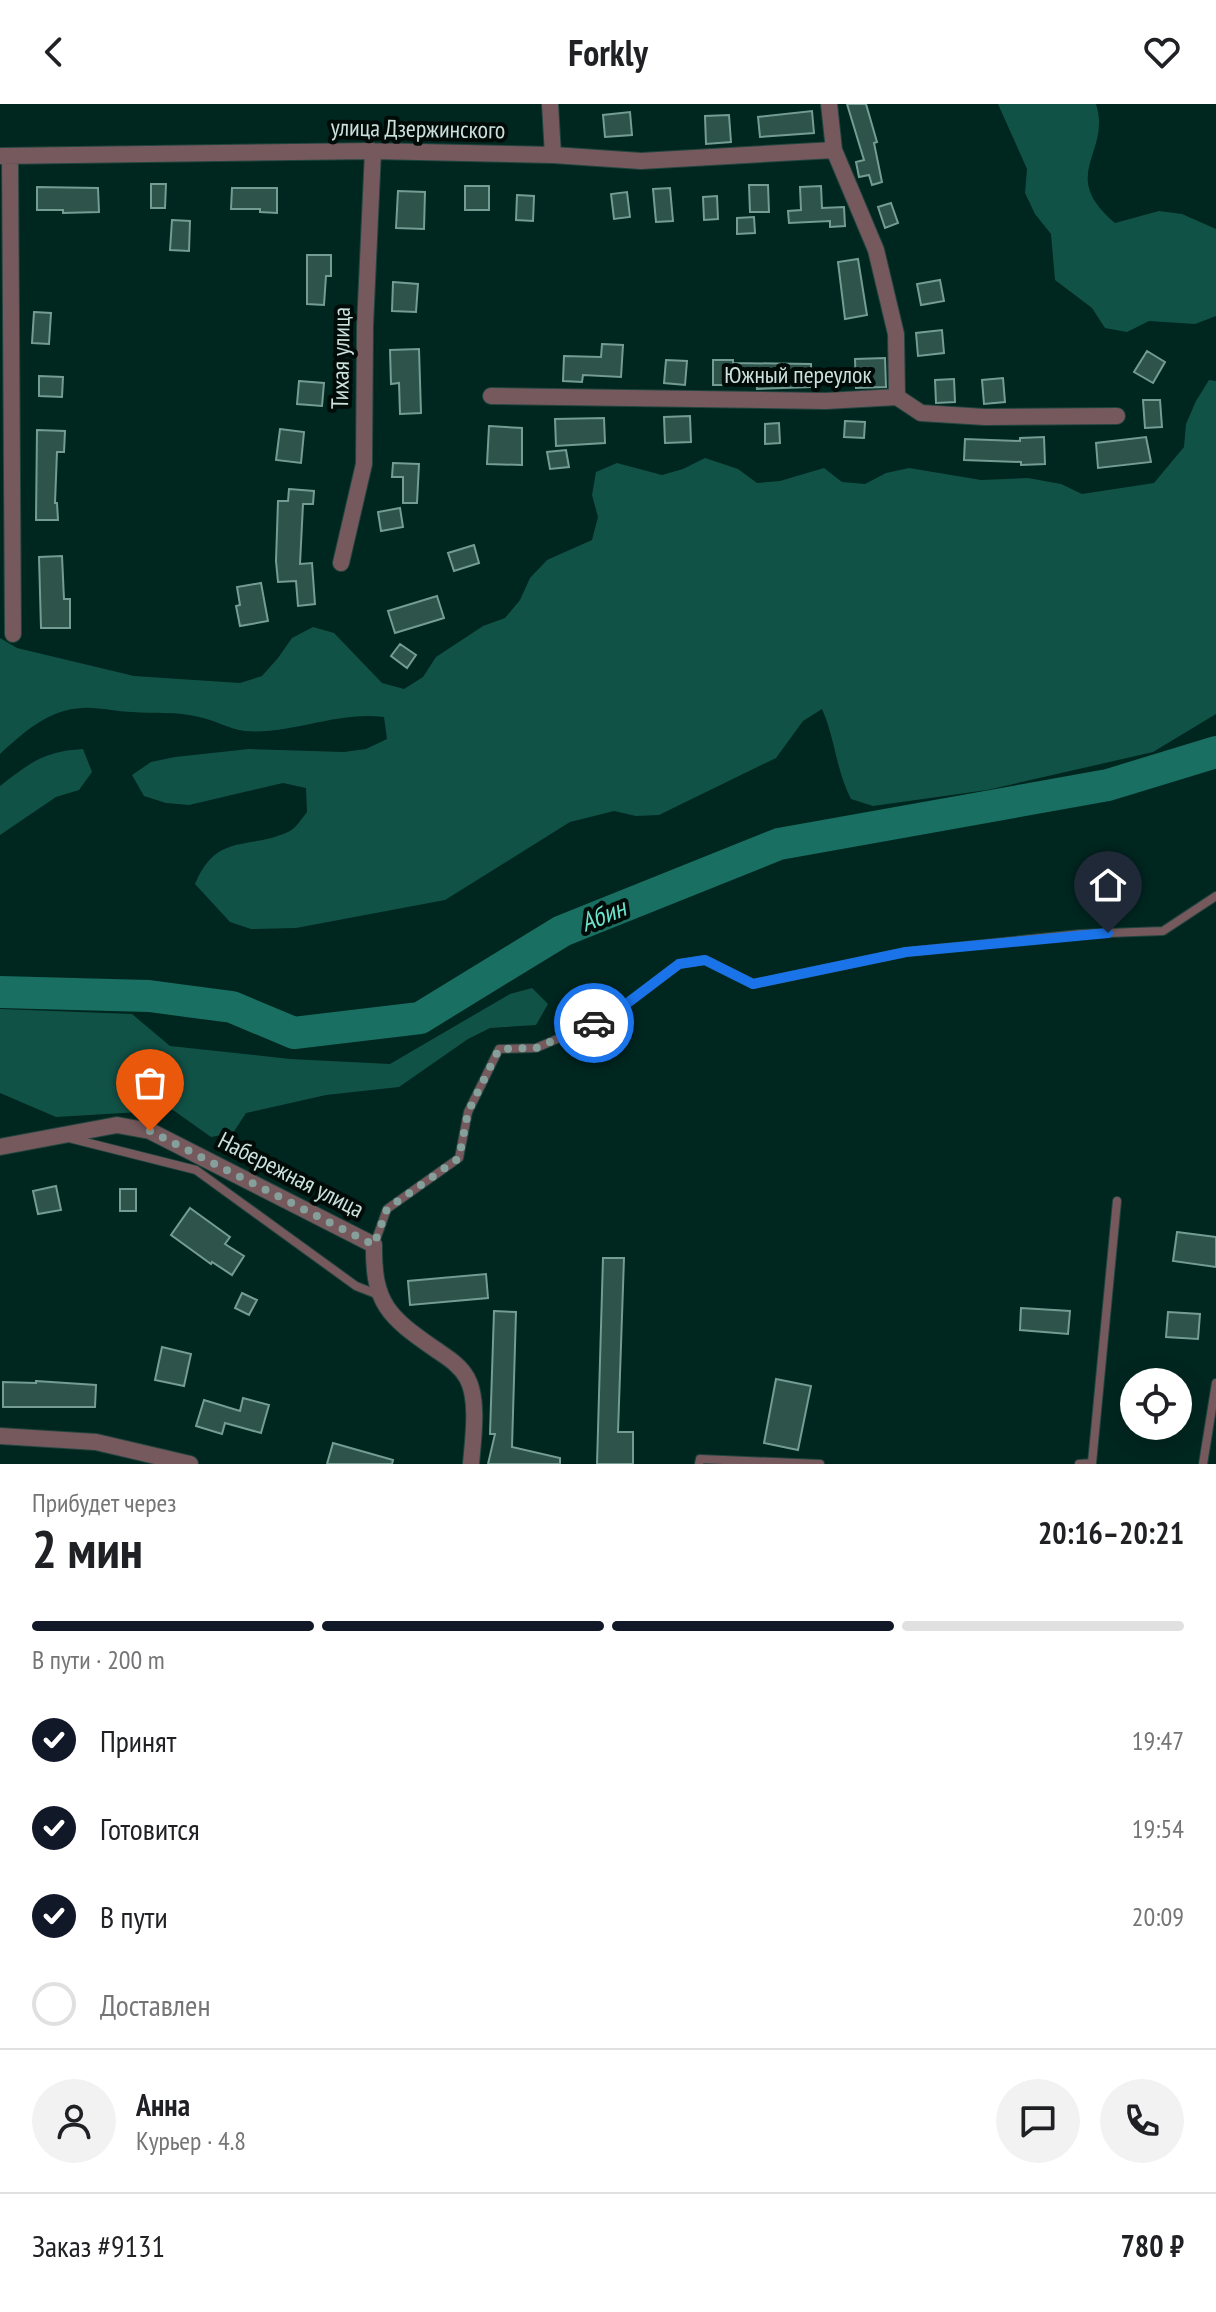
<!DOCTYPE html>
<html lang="ru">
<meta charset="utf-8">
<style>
body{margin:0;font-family:"PT Sans Narrow",sans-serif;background:#f2f2f2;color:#202124;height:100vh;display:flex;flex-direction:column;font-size:30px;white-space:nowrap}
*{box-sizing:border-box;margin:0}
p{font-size:26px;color:#757577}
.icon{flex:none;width:44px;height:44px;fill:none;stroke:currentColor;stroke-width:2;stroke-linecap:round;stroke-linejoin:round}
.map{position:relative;height:1360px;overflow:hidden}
.details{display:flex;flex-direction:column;background:#fff;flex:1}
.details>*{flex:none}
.tools{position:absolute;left:1120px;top:1264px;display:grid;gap:16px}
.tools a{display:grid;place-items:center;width:72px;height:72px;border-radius:50%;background:#fff;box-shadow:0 4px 20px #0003;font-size:40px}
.pin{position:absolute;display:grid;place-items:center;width:68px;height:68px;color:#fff;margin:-82px -34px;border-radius:50% 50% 50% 0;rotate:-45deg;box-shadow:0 0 8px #0007}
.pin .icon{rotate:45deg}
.courier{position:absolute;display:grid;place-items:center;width:80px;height:80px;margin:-40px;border:6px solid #1a73e8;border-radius:50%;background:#fff;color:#222;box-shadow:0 2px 10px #0007}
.head em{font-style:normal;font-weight:700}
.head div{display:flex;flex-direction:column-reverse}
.head{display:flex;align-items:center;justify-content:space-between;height:136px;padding:0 32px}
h1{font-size:52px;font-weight:700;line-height:60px}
.bar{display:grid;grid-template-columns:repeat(4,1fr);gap:12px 8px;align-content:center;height:96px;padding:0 32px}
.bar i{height:10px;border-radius:6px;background:#e0e0e0}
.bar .current{background:#111827}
.bar p{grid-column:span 4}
.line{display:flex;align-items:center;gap:20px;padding:0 32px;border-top:2px solid #e0e0e0}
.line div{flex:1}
.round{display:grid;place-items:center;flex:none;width:84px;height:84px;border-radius:42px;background:#f2f2f2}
ol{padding:0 32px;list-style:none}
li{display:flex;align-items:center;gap:24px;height:88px}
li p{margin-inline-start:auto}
li .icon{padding:8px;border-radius:50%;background:#111827;color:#fff;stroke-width:4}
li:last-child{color:#757577}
li i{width:44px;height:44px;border:4px solid #e0e0e0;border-radius:50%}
header{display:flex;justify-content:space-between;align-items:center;height:104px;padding:0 32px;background:#fff;font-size:36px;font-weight:700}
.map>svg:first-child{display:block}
.forest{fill:#115247}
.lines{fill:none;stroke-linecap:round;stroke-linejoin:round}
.river{stroke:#196f61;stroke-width:32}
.building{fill:#2d534b;stroke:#749c93;stroke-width:2}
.service-casing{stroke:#21443e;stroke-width:10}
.minor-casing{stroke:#21443e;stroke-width:18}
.service{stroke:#75595d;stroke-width:8}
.minor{stroke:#75595d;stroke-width:16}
.done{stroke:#85a09a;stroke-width:8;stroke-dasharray:0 14.4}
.route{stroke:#1a73e8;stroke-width:10}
.labels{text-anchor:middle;stroke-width:8;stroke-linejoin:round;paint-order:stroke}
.street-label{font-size:24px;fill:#cde1dc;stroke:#010c09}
.water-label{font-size:26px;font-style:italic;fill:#6de2cc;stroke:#010c09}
</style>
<header><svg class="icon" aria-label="back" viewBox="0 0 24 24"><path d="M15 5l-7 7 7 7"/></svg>Forkly<svg class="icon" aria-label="heart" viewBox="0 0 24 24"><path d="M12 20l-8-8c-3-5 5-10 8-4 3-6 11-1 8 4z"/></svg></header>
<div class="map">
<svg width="1216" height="1360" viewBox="0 0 1216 1360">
<rect width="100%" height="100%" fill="#002620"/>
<path class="forest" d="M 998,0 L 1096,0 C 1112,50 1057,70 1115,119 L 1159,107 L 1182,110 L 1216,125 L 1216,212 L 1195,220 L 1149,217 L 1127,228 L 1105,224 L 1092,204 L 1055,176 L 1051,130 L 1035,110 L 1025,89 L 1027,65 Z
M 1209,276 L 1216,277 L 1216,610 L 1153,648 L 987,686 L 873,702 L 851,695 C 836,666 835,634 822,605 L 803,617 L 776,654 L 659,711 L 636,712 L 614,707 L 570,718 L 445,796 L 296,824 L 251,825 L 230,818 L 195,780 C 217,727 249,747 290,727 C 297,723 302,714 307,708 L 306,684 L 283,679 L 189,701 L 166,699 L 144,692 L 132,671 L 151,658 L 175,653 L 249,645 L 344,648 L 366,645 L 387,635 L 384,613 C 336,607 291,631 245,627 C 229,625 215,616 199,613 C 177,607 154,610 132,608 C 116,608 99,603 83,604 C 49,605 24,628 0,650 L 0,534 L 17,544 L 134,572 L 240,579 L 262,572 L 278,554 L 292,534 L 313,523 L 334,529 L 382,579 L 404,585 L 423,573 L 436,553 L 483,522 L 505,514 L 520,496 L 530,474 L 547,456 L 592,436 L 598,413 L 592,391 L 596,368 L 617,359 L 662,371 L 683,365 L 705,354 L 738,365 L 757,379 L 780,377 L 824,364 L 842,378 L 865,380 L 886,369 L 909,364 L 981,376 L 1028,374 L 1061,380 L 1082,390 L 1154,379 L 1184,343 L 1186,320 L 1196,297 Z
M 83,645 L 92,668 L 79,686 L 56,693 L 0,731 L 0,682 C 30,659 44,647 83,645 Z
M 532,884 L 548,900 L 536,921 L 490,924 L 468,935 L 399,983 L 326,991 L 246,1009 L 233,1029 L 211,1033 L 173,1006 L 56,1013 L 0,989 L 0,905 L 132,910 L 170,942 L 290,955 L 390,960 L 510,890 Z"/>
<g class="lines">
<path class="river" d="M 0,888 L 149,892 L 232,903 L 294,929 L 420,914 L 562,827 L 779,740 L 1108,681 L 1216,648"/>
</g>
<path class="building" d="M 847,0 L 866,0 L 877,38 L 874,39 L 882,78 L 872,81 L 869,71 L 859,73 L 856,58 L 864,56 Z
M 812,7 L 814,29 L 760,33 L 758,13 Z
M 630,8 L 632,31 L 605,33 L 603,11 Z
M 729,11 L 731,38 L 706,40 L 705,12 Z
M 151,80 L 166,80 L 165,104 L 151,104 Z
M 749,81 L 768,81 L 769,108 L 750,108 Z
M 465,82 L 489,82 L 489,106 L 465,106 Z
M 821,82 L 822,104 L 844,103 L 845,122 L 830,123 L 830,117 L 789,119 L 788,107 L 801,106 L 800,83 Z
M 37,83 L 98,84 L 99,108 L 63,109 L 63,106 L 37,106 Z
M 232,84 L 277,84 L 277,109 L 260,108 L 260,105 L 231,105 Z
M 670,84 L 673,117 L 656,118 L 653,85 Z
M 398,87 L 425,88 L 424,125 L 396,124 Z
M 627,88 L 630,113 L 614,115 L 611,90 Z
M 517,91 L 534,92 L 533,117 L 516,116 Z
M 717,92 L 718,115 L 704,116 L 703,93 Z
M 891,99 L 898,119 L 885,124 L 878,103 Z
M 754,113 L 755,129 L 737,130 L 737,114 Z
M 172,116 L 190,117 L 189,147 L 170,146 Z
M 307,151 L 331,151 L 331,172 L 326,172 L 324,201 L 307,200 Z
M 858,155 L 867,211 L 845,215 L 838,158 Z
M 940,176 L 944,197 L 921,201 L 917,180 Z
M 393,178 L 418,180 L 416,208 L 392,207 Z
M 34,208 L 51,209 L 49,240 L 32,239 Z
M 942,226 L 944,249 L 918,252 L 916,229 Z
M 602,240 L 623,241 L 621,273 L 583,271 L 582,278 L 563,277 L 564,252 L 601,253 Z
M 419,245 L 421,309 L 400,310 L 399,279 L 391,280 L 390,246 Z
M 1147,247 L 1165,258 L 1153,279 L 1134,268 Z
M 885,254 L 886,283 L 856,284 L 855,255 Z
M 666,256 L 687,257 L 685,281 L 664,279 Z
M 713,256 L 733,256 L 733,259 L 811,260 L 811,283 L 757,285 L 757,281 L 713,281 Z
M 39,272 L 63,273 L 62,293 L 39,292 Z
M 1003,274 L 1005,298 L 984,300 L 982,276 Z
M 954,275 L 955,298 L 936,299 L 935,276 Z
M 299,277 L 324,279 L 322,302 L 297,300 Z
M 1143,296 L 1160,296 L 1162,323 L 1145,324 Z
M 690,312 L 691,338 L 665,339 L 664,313 Z
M 604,314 L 605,339 L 556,342 L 555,315 Z
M 845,317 L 865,318 L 864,334 L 844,333 Z
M 779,319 L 780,339 L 765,340 L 765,320 Z
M 489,322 L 522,324 L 522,361 L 487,360 Z
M 280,325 L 304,328 L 301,359 L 276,356 Z
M 37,326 L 65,327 L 64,348 L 57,348 L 55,399 L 57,399 L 58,416 L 36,416 Z
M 1044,333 L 1045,360 L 1021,361 L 1021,358 L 964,356 L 965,335 L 1020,337 L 1020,334 Z
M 1146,333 L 1151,358 L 1098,364 L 1096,339 Z
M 566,346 L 569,363 L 550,365 L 547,348 Z
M 393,359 L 419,360 L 417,399 L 403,399 L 403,373 L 392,373 Z
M 289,385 L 314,387 L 313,400 L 303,400 L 300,460 L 312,459 L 315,500 L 298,502 L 296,477 L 278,478 L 276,457 L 278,397 L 288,397 Z
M 400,404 L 403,423 L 381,427 L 378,408 Z
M 474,441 L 479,459 L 454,467 L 448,449 Z
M 62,452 L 64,495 L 70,495 L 70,524 L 41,524 L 39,453 Z
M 261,479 L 268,517 L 240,522 L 236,502 L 240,501 L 237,483 Z
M 437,492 L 444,514 L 395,529 L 388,507 Z
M 400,540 L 416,551 L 407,564 L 391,552 Z
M 56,1082 L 61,1106 L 38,1110 L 33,1087 Z
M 120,1085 L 136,1085 L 136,1107 L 120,1107 Z
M 190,1104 L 230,1133 L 225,1140 L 244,1152 L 232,1171 L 212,1158 L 211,1160 L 171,1131 Z
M 1177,1128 L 1216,1133 L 1216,1163 L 1173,1157 Z
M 603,1154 L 624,1154 L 618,1328 L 633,1328 L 633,1360 L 597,1360 Z
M 486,1170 L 488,1194 L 410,1201 L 408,1177 Z
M 242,1189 L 257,1196 L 249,1211 L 235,1204 Z
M 1021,1204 L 1070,1207 L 1068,1230 L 1020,1226 Z
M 494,1207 L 516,1208 L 512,1343 L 560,1354 L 560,1360 L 488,1360 L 495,1330 L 490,1330 Z
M 1168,1208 L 1200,1210 L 1198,1235 L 1166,1233 Z
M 162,1243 L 191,1250 L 184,1282 L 155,1276 Z
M 776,1275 L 811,1282 L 798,1346 L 764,1339 Z
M 36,1277 L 96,1281 L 95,1303 L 3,1303 L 3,1278 L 36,1279 Z
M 243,1294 L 269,1301 L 261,1329 L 225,1319 L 222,1330 L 196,1322 L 204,1296 L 240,1307 Z
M 333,1339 L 393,1356 L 392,1360 L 327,1360 Z"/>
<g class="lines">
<defs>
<path id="service" d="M 69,1034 L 196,1066 L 356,1182 L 379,1191
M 374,1141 L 387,1105 L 459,1054 L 468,1008 L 499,945 L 536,944 L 609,913 L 679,860 L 705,856 L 753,880 L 906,848 L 1080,830 L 1163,827 L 1216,792
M 699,1360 L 700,1355 L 820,1360
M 1079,1360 L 1092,1359 L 1117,1097
M 1203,1360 L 1216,1279"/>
<path id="minor" d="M 550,0 L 553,51
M 829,0 L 834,46 L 876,146 L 896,230 L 897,293
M 0,52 L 373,47 L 553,51 L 641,57 L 834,46
M 10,52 L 13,530
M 491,292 L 826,297 L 897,293
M 897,293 L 921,309 L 985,313 L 1117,312
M 341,459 L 364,360 L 365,222 L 373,47
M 0,1043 L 117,1021 L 150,1027 L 374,1141 C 373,1200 389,1213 435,1245 C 448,1254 460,1261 467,1274 C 479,1295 473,1336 471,1360
M 0,1332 L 96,1338 L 190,1360"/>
</defs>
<use href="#service" class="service-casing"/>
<use href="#minor" class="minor-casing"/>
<use href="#service" class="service"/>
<use href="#minor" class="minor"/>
</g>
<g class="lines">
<path class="done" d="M 150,1027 L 374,1141 L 387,1105 L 459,1054 L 468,1008 L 499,945 L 536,944 L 594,919"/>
<path class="route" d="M 594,919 L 609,913 L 679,860 L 705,856 L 753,880 L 906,848 L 1108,829"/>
</g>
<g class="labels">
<g class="street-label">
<text transform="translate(418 25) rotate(1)" y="8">улица Дзержинского</text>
<text transform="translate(341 254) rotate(-89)" y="8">Тихая улица</text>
<text x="798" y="279">Южный переулок</text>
<text transform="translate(291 1071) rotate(27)" y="8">Набережная улица</text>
</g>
<g class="water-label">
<text transform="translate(603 811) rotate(-22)" y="9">Абин</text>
</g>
</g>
</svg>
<div class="tools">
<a><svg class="icon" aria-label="locate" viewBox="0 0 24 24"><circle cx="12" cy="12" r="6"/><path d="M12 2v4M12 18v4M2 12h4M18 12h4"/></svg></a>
</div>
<div class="pin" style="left:150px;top:1027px;background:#ea580c"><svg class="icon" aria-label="bag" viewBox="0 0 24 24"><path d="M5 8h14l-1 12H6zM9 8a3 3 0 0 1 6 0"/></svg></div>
<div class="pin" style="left:1108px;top:829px;background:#1f2937"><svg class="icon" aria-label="home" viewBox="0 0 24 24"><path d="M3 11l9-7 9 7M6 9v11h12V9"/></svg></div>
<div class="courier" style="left:594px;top:919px"><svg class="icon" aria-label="car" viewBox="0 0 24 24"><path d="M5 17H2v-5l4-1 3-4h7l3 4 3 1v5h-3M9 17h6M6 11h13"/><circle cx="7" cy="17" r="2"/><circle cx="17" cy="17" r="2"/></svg></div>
</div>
<section class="details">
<div class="head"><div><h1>2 мин</h1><p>Прибудет через</p></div><em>20:16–20:21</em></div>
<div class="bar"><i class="current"></i><i class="current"></i><i class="current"></i><i></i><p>В пути · 200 m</p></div>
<ol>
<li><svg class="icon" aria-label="check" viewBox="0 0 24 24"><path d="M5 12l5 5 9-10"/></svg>Принят<p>19:47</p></li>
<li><svg class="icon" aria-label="check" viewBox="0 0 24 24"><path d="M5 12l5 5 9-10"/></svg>Готовится<p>19:54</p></li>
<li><svg class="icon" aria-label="check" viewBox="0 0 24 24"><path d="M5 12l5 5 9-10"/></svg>В пути<p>20:09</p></li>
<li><i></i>Доставлен</li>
</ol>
<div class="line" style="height:144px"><a class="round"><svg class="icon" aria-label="person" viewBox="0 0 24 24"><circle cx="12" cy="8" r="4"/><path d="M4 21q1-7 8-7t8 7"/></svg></a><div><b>Анна</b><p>Курьер · 4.8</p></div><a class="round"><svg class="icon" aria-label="chat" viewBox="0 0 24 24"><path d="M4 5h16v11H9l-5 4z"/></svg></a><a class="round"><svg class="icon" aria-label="phone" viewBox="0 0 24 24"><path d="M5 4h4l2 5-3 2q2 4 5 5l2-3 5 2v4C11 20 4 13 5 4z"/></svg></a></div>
<div class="line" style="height:104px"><div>Заказ #9131</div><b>780 ₽</b></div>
</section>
